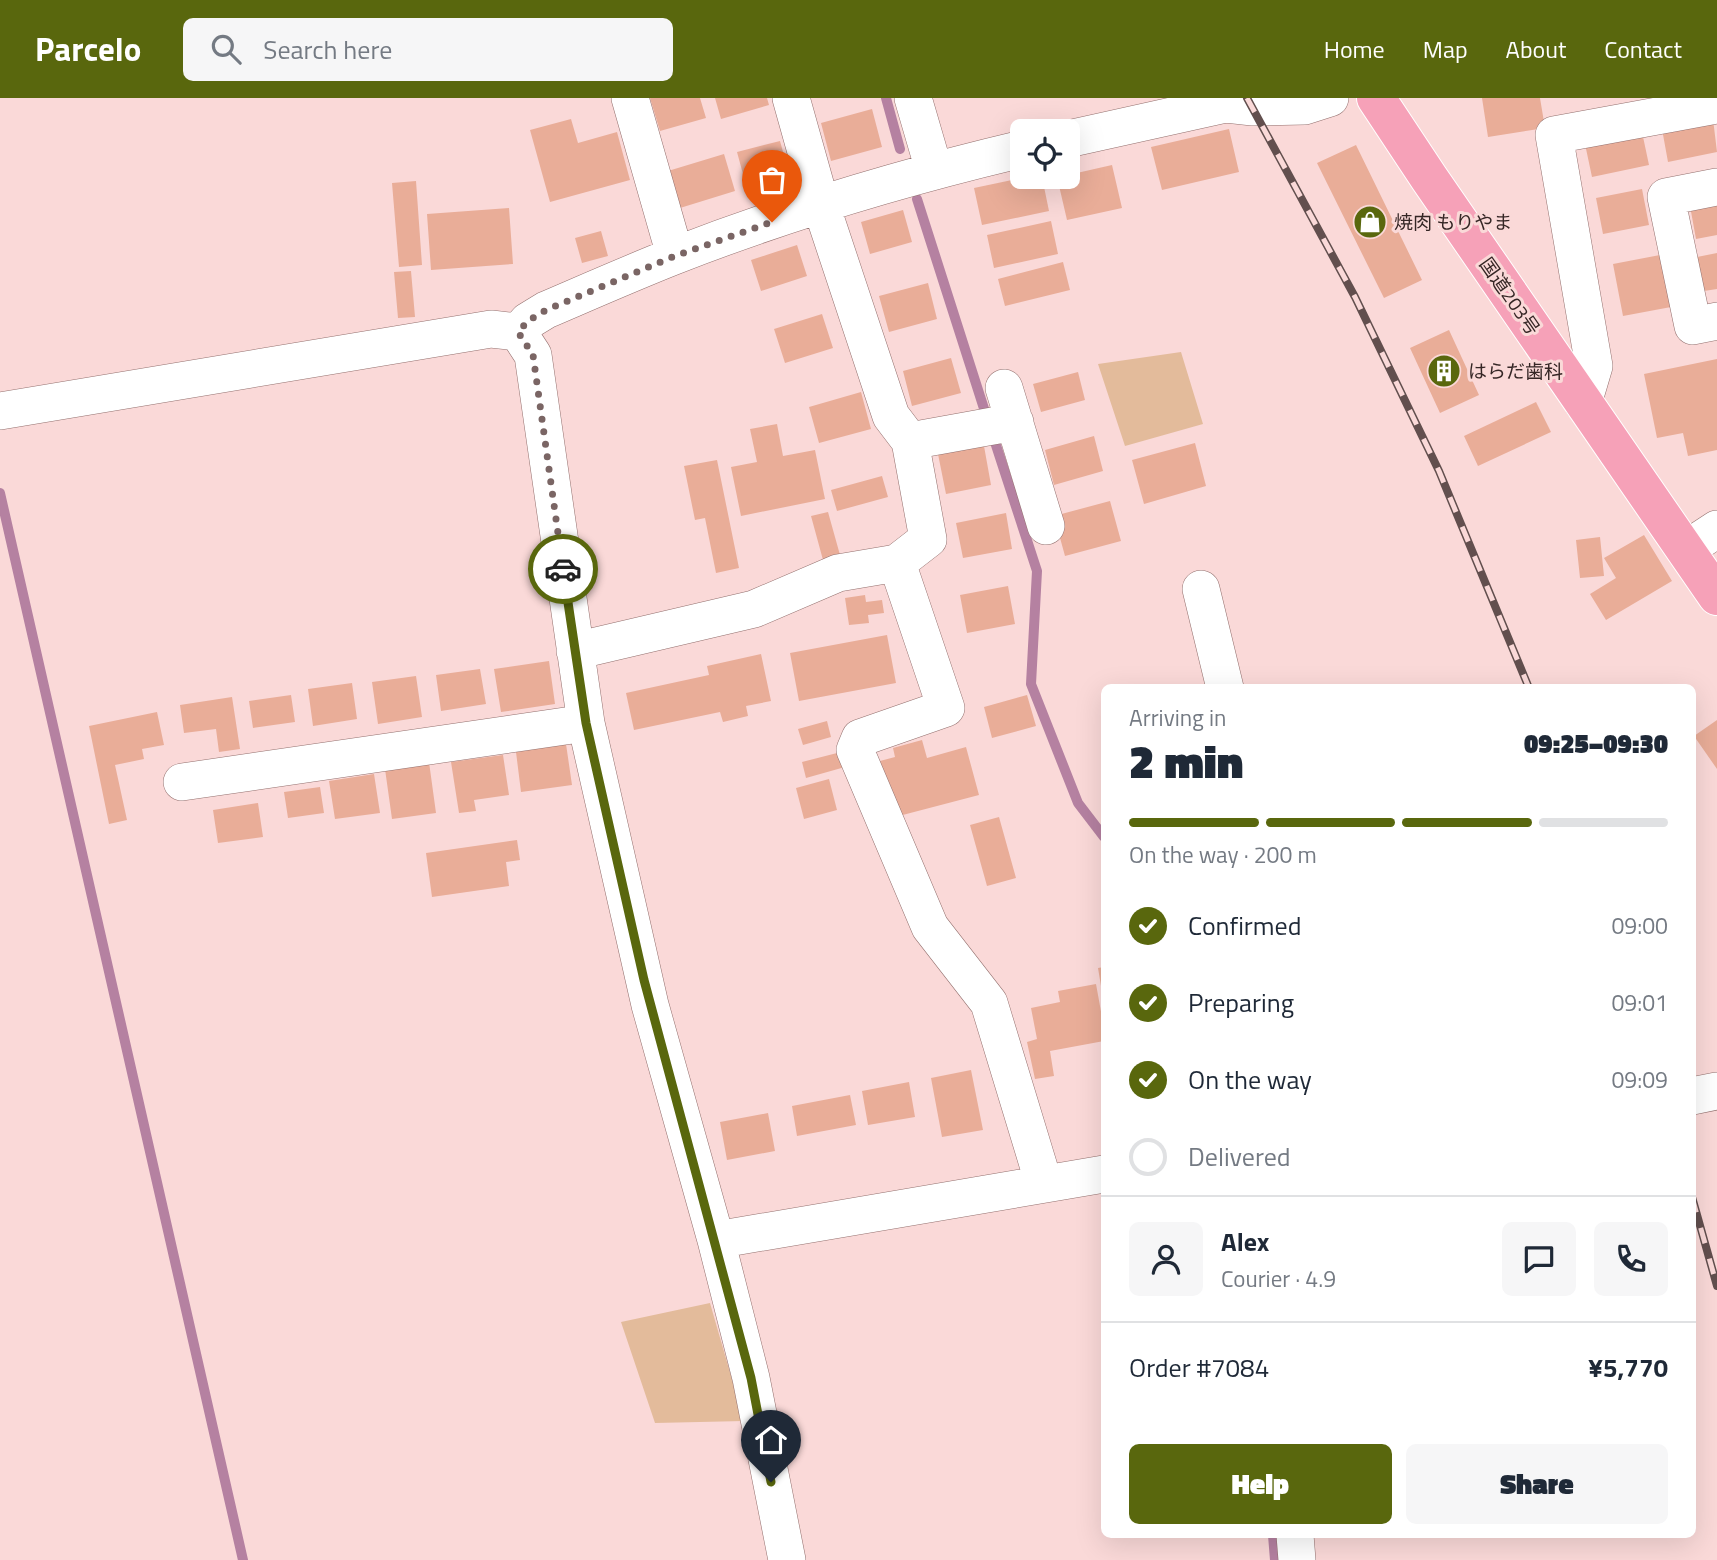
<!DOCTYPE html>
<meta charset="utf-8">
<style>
body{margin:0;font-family:"Titillium Web","Noto Sans JP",sans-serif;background:#f6f6f7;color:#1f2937;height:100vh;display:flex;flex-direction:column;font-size:26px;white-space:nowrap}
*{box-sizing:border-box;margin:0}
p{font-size:23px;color:#747a83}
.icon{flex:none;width:38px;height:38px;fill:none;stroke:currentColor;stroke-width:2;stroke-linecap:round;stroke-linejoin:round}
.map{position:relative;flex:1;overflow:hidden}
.panel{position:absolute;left:1101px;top:586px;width:595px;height:854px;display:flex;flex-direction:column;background:#fff;border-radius:10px;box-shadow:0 7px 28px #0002}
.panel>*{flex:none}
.fabs{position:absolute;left:1010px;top:21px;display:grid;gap:14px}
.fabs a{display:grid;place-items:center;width:70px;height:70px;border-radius:10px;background:#fff;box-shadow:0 7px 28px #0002;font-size:35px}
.pin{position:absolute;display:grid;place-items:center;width:60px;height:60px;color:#fff;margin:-72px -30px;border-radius:50% 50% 50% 0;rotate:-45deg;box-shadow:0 0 7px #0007}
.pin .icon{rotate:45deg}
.courier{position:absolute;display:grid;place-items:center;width:70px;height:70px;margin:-35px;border:5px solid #59670d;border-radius:50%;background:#fff;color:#222;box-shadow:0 2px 9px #0007}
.head em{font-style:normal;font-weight:800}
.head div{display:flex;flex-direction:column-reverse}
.head{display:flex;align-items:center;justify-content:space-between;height:119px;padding:0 28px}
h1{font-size:46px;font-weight:800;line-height:52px}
.bar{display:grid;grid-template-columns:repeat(4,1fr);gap:10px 7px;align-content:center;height:84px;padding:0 28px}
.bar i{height:9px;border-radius:5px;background:#e0e1e3}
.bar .active{background:#59670d}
.bar p{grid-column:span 4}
.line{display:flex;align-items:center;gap:18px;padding:0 28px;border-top:2px solid #e0e1e3}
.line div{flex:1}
.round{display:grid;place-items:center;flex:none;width:74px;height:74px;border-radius:10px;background:#f6f6f7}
ol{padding:0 28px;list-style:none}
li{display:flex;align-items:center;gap:21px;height:77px}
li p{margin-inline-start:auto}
li .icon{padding:7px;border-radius:50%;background:#59670d;color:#fff;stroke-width:4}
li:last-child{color:#747a83}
li i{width:38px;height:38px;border:4px solid #e0e1e3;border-radius:50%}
.cta{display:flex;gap:14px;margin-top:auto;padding:14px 28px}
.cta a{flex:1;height:80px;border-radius:10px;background:#59670d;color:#fff;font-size:28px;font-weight:800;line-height:80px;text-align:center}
.cta a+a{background:#f6f6f7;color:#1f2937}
header{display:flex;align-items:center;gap:42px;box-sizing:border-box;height:98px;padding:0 35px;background:#59670d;color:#fff}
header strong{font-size:33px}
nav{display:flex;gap:38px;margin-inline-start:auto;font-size:24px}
.search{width:490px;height:63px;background:#f6f6f7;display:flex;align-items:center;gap:18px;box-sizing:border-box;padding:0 24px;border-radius:10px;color:#747a83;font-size:26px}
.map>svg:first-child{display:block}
.green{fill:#e3bb9b}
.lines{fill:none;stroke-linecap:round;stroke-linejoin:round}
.stream{stroke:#b581a1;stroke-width:10}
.building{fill:#e9ad98}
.street-casing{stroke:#93706e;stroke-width:38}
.highway-casing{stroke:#fff;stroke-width:40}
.street{stroke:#fff;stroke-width:37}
.highway{stroke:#f6a1b8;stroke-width:38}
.rail-casing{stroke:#624f4e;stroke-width:8}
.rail{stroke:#fad9d8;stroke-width:5;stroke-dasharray:16;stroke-linecap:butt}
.done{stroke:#7a6564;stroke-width:7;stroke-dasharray:0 12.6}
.route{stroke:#59670d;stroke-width:9}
.labels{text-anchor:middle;stroke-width:6;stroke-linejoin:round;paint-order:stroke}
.poi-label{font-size:19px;fill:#352625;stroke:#fad9d8;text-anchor:start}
.street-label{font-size:19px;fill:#352625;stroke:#fad9d8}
</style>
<header>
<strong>Parcelo</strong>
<div class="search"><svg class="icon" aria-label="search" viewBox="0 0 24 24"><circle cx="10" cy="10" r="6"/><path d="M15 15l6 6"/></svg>Search here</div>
<nav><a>Home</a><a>Map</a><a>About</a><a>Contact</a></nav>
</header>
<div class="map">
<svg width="1717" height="1462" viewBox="0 0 1717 1462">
<rect width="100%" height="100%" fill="#fad9d8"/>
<path class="green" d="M 1181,254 L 1203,326 L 1125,348 L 1098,266 Z
M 710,1205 L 744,1323 L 655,1325 L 621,1224 Z"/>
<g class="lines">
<path class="stream" d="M 886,0 L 900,51
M 917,101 L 987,320
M 992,335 L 1037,473 L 1031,586 L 1078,705 L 1104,739
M 0,395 L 243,1462
M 1273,1437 L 1275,1462"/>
</g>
<path class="building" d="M 650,0 L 700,0 L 706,20 L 660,33 Z
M 715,0 L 767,0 L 769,7 L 721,21 Z
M 1482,0 L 1540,0 L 1545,30 L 1488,39 Z
M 872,11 L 882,49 L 831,63 L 821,25 Z
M 571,21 L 578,45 L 617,34 L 630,82 L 550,104 L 530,32 Z
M 1713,21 L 1717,54 L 1668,64 L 1662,31 Z
M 1229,31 L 1239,74 L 1162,92 L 1151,49 Z
M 1642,34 L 1649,67 L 1592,79 L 1585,46 Z
M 780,43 L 790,79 L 747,91 L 737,54 Z
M 1356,47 L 1422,182 L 1384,200 L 1317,65 Z
M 724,56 L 735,93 L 680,110 L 668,73 Z
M 1112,67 L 1122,110 L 1067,122 L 1057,79 L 1068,79 L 1068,77 Z
M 1026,79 L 1042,79 L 1049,113 L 982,127 L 974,90 Z
M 416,83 L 422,167 L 399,169 L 392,85 Z
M 1642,91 L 1649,127 L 1603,136 L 1596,100 Z
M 1717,103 L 1717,137 L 1696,141 L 1690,108 Z
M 509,110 L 513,166 L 431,172 L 427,116 Z
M 903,112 L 912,144 L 870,156 L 861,124 Z
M 1051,123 L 1058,156 L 994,170 L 987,137 Z
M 601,133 L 608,158 L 582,165 L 575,140 Z
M 797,147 L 807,178 L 761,193 L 751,162 Z
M 1717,155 L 1717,191 L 1704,193 L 1697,159 Z
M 1660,157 L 1671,209 L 1623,218 L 1613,166 Z
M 1063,164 L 1070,192 L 1005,208 L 998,181 Z
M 411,173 L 415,219 L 398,220 L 394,174 Z
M 928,185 L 937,221 L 889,234 L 879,198 Z
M 822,216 L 833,250 L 785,265 L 774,231 Z
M 1449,232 L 1479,297 L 1440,315 L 1410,250 Z
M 951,260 L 961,295 L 912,308 L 903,273 Z
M 1717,261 L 1717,352 L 1688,358 L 1683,335 L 1657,340 L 1644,276 Z
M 1078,274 L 1085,302 L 1041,314 L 1033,286 Z
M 861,294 L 871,331 L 819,345 L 809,309 Z
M 1536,304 L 1551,334 L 1478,368 L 1464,338 Z
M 777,326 L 783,358 L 815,352 L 825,401 L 741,418 L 731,369 L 757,364 L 750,331 Z
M 1094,338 L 1103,373 L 1054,387 L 1045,352 Z
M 1195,345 L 1206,388 L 1144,406 L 1132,362 Z
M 984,348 L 991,387 L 946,396 L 938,356 Z
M 717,362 L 739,470 L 716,475 L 705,420 L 695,422 L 684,368 Z
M 882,378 L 888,399 L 837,413 L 831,392 Z
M 1110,403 L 1121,443 L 1065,458 L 1054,418 Z
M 828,414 L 840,457 L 823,462 L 811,418 Z
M 1006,415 L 1012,451 L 963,460 L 956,425 Z
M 1644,437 L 1672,483 L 1606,522 L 1590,496 L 1616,480 L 1604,460 Z
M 1600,439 L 1604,478 L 1580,480 L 1576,442 Z
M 1008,488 L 1015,526 L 967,535 L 960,497 Z
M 865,497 L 866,504 L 882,502 L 884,515 L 868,517 L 869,525 L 849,527 L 845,500 Z
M 887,537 L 896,585 L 799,603 L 790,555 Z
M 761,556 L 771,603 L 746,608 L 748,618 L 723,624 L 720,614 L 634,632 L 626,595 L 709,577 L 707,568 Z
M 549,563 L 555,606 L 501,614 L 494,571 Z
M 480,571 L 486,606 L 441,613 L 436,577 Z
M 416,578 L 422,619 L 378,626 L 372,584 Z
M 352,585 L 357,621 L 313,628 L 308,591 Z
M 291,597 L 295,624 L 253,630 L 249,603 Z
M 1027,597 L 1036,628 L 992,640 L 984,609 Z
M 232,599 L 240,651 L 219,654 L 216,631 L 184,635 L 180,607 Z
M 157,614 L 164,647 L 142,651 L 144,661 L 115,667 L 127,722 L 109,726 L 89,628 Z
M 1717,622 L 1717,671 L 1694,638 Z
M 827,623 L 831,639 L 803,647 L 798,631 Z
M 922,642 L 927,660 L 966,649 L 979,697 L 895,719 L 880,663 L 895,659 L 893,650 Z
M 566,646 L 572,687 L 521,694 L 516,654 Z
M 841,654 L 845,669 L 806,680 L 802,664 Z
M 503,657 L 509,697 L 474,702 L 476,713 L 459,715 L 451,664 Z
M 429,664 L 436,715 L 392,721 L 385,671 Z
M 374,676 L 380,715 L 335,721 L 329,683 Z
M 829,681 L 837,712 L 804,721 L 796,690 Z
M 320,689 L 324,715 L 288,720 L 284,694 Z
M 258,705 L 263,739 L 218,745 L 213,712 Z
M 999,719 L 1016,780 L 987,788 L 970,727 Z
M 517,742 L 520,762 L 506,764 L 509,788 L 432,799 L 426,755 Z
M 1104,869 L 1104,900 L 1103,900 L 1098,870 Z
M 1096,886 L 1104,930 L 1104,943 L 1050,953 L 1054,978 L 1035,981 L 1027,944 L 1037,941 L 1031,910 L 1060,904 L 1058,893 Z
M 971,972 L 983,1032 L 942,1039 L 931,980 Z
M 909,984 L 915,1019 L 868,1027 L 862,993 Z
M 850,997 L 856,1027 L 797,1038 L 792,1008 Z
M 768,1015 L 775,1053 L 727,1062 L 720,1024 Z"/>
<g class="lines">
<defs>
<path id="street" d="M 630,0 L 675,157
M 791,0 L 821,107 L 891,318 L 910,343 L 928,441 L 897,465
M 913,0 L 934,72
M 1068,41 L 1226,6 L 1253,9 L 1305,8 L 1330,0
M 1717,89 L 1666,99 L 1693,228 L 1717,223
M 518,234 L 528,223 L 546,212 C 588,194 631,175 674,158 C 787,114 904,79 1022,51
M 1004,290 L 1046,428
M 1583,305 L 1594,268 L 1554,37 L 1717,7
M 0,313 L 491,231 L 518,234 L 533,257 L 586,625 L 650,907 L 716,1142 L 751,1280 L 787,1462
M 910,343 L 1015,324
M 1685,452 L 1717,431
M 1201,491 L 1225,590
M 575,553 L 754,511 L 838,475 L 897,465 L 946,610 L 860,640 L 855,652 L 930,829 L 989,905 L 1044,1086
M 182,684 L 586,625
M 1692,998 L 1717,993
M 716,1142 L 1104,1076
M 1295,1437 L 1297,1462"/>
<path id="highway" d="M 1376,0 L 1429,80 L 1717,498"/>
</defs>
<use href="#street" class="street-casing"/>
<use href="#highway" class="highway-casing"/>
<use href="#street" class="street"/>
<use href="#highway" class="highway"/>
<defs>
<path id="rail" d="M 1247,0 L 1355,199 L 1439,373 L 1529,590
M 1692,1099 L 1717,1188"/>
</defs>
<use href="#rail" class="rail-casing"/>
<use href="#rail" class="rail"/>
</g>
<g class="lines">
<path class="done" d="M 563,471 L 533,257 L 518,234 L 528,223 L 546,212 L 675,158 L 772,124"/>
<path class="route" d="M 563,471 L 586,625 L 644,882 L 751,1280 L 771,1384"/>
</g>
<defs>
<symbol id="shop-disc" viewBox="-11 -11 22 22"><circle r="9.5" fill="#59670d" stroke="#fad9d8"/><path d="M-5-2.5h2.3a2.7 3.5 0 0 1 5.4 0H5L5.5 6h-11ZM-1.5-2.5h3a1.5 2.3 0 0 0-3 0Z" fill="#fff"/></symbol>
<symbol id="building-disc" viewBox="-11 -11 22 22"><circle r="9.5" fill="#59670d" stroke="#fad9d8"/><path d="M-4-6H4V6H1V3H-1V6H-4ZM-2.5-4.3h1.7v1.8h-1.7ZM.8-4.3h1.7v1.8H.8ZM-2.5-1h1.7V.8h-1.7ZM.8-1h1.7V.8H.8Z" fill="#fff"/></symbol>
</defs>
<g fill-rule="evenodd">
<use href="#shop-disc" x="1351" y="105" width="38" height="38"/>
<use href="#building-disc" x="1425" y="254" width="38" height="38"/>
</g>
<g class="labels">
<g class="poi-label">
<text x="1394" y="131">焼肉 もりやま</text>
<text x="1468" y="280">はらだ歯科</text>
</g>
<g class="street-label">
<text transform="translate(1510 198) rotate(55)" y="7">国道203号</text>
</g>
</g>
</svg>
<div class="fabs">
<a><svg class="icon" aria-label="locate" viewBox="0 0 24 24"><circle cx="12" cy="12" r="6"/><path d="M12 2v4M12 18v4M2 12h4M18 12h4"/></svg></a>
</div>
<div class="pin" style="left:772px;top:124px;background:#ea580c"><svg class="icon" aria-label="bag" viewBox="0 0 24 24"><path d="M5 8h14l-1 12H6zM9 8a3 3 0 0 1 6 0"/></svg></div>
<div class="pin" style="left:771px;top:1384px;background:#1f2937"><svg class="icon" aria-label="home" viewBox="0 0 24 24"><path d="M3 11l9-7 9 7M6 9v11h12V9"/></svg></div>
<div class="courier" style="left:563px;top:471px"><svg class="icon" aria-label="car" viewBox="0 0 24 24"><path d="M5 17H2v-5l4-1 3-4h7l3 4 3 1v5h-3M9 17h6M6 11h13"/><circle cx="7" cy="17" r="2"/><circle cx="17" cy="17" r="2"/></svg></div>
<section class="panel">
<div class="head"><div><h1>2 min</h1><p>Arriving in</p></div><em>09:25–09:30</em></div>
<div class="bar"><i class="active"></i><i class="active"></i><i class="active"></i><i></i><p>On the way · 200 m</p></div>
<ol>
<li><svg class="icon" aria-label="check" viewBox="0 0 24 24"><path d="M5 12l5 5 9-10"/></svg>Confirmed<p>09:00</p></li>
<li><svg class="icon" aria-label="check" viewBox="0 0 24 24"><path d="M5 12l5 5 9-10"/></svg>Preparing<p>09:01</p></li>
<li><svg class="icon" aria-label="check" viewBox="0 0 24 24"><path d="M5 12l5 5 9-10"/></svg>On the way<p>09:09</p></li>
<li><i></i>Delivered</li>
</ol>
<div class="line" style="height:126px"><a class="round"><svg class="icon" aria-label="person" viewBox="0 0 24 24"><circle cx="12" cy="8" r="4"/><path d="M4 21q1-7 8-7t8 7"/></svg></a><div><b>Alex</b><p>Courier · 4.9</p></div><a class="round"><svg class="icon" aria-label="chat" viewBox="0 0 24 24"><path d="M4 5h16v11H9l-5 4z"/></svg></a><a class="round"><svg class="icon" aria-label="phone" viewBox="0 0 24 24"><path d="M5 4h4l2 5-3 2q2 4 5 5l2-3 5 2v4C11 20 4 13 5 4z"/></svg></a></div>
<div class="line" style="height:91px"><div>Order #7084</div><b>¥5,770</b></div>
<div class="cta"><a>Help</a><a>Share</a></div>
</section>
</div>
